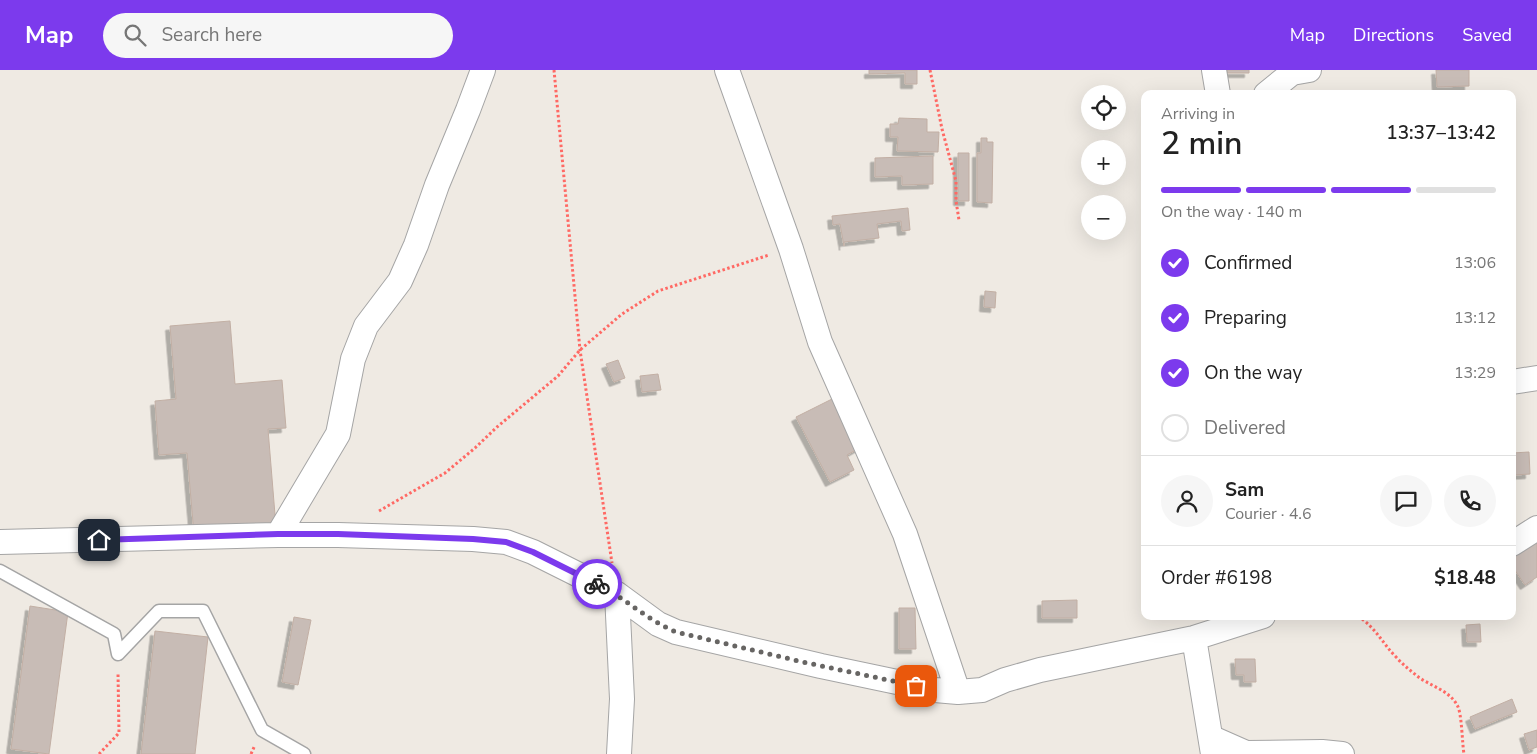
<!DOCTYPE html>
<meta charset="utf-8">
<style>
body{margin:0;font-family:"Nunito Sans",sans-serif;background:#f6f6f6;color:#222;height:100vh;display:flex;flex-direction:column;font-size:19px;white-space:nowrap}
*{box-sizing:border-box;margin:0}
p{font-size:16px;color:#767676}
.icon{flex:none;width:28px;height:28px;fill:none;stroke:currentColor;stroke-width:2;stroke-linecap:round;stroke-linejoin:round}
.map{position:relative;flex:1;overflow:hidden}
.details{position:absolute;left:1141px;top:20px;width:375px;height:530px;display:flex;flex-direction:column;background:#fff;border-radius:10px;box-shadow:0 5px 20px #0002}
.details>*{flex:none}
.tools{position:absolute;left:1081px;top:15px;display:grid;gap:10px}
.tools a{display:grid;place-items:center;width:45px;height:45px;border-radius:50%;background:#fff;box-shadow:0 5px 20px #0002;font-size:25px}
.pin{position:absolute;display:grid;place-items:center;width:42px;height:42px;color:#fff;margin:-21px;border-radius:10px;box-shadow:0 2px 8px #0006}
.courier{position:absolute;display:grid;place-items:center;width:50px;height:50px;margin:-25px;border:4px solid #7c3aed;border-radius:50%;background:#fff;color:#222;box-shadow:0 1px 6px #0007}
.summary em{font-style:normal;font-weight:600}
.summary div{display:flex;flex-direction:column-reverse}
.summary{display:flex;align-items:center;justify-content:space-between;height:85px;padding:0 20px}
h1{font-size:32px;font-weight:600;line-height:38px}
.bar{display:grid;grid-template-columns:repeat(4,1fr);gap:8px 5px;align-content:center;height:60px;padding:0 20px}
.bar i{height:6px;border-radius:4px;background:#e0e0e0}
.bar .active{background:#7c3aed}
.bar p{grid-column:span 4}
.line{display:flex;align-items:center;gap:12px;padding:0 20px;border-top:1px solid #e0e0e0}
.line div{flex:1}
.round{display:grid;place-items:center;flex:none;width:52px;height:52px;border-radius:26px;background:#f6f6f6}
ol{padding:0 20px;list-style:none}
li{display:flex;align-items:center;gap:15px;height:55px}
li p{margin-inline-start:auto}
li .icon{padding:5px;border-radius:50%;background:#7c3aed;color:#fff;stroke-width:4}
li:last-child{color:#767676}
li i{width:28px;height:28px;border:2px solid #e0e0e0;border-radius:50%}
header{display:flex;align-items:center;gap:30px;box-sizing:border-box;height:70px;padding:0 25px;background:#7c3aed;color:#fff}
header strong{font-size:24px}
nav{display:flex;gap:28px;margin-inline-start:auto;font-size:18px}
.search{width:350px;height:45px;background:#f6f6f6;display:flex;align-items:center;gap:12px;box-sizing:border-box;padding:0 18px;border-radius:28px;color:#767676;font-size:19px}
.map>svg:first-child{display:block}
.building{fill:#c8bcb6;stroke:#c2afa4;filter:url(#shadow)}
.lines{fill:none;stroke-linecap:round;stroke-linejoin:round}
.lane-casing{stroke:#a5a5a5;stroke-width:15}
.street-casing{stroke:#a5a5a5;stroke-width:26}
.path{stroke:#ff6964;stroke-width:3;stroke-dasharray:2.5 2.5;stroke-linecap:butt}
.lane{stroke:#fff;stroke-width:12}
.street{stroke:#fff;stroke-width:24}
.done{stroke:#676563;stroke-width:5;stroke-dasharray:0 9}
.route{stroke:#7c3aed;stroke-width:6}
</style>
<header>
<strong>Map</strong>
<div class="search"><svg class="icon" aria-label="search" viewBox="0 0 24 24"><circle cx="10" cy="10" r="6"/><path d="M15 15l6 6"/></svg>Search here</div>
<nav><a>Map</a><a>Directions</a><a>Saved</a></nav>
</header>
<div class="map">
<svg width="1537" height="684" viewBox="0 0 1537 684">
<defs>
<filter id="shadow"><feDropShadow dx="-4.5" dy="4.5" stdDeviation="0" flood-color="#0004"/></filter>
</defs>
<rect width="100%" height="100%" fill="#efeae3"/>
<path class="building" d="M 869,0 L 917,0 L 917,14 L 905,14 L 905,3 L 869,4 Z
M 1227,0 L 1249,0 L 1249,3 L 1227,3 Z
M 1436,0 L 1469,0 L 1469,16 L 1437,17 Z
M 899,48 L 927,49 L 927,62 L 939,62 L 938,82 L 897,81 L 898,67 L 890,67 L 890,54 L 898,54 Z
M 981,68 L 987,68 L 987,72 L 993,72 L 992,133 L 977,132 L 977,83 L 981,83 Z
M 958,83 L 969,83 L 969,131 L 958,131 Z
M 933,86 L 933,114 L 902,115 L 902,106 L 875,107 L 875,88 Z
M 908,138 L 910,160 L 902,161 L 901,151 L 877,154 L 879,168 L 844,172 L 844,176 L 840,154 L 833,155 L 832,146 Z
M 985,221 L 996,222 L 995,238 L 984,237 Z
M 230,251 L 235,314 L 282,310 L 286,358 L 268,359 L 276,457 L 194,464 L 187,383 L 159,385 L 155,331 L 176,329 L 170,256 Z
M 618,290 L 625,308 L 614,312 L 606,294 Z
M 658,304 L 661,320 L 642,322 L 640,306 Z
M 838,326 L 863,376 L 847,385 L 854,400 L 830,412 L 796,347 Z
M 1529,382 L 1530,404 L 1514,405 L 1512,383 Z
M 1537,468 L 1537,507 L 1525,515 L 1512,496 L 1512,484 Z
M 1077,530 L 1077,548 L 1042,548 L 1042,531 Z
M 30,536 L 68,542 L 49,684 L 11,679 Z
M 899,538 L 915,538 L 916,579 L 899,579 Z
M 294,547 L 311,550 L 298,615 L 282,612 Z
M 1480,554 L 1481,572 L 1467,572 L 1466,555 Z
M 155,561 L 208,567 L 195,684 L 141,684 Z
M 1235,589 L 1255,589 L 1256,612 L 1244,612 L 1244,605 L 1236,605 Z
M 1512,629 L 1517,642 L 1475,659 L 1470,647 Z
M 1537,660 L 1537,677 L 1529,680 L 1524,664 Z"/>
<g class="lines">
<defs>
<path id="lane" d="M 0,501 L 114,564 L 118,584 L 159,541 L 203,541 L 262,660 L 304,684"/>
<path id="street" d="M 727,0 L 791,179 L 820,272 L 905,464 L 958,622
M 1214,0 L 1218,24
M 1266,24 L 1292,3 L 1309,0
M 1512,312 L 1537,308
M 278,465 L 338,364 L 353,289 L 366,256 L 400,211 L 416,175 L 437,115 L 468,40 L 483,0
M 0,472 L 278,465 L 338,465 L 473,469 L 506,472 L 533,482 L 617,524 L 658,554 L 676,562 L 821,596 L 935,620 L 958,622 L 982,620 L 1005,610 L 1040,600 L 1194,568 L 1263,546
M 1512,474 L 1537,458
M 617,524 L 622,629 L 619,684
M 1194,568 L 1213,684
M 1212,668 L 1246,683 L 1322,682 L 1342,684"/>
</defs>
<use href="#lane" class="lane-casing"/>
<use href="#street" class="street-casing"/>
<path class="path" d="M 554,0 L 580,280 L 612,493
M 930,0 L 942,59 L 956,111 L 956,131 L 959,150
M 379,441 L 445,403 L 475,378 L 497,357 L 558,306 L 580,280 L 622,244 L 658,221 L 769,185
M 1358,546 C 1377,559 1382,573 1397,588 C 1403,595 1410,600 1417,606 C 1430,616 1449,620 1457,635 C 1462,642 1462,673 1464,684
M 99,684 L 119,663 L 118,603
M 251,684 L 255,675"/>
<use href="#lane" class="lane"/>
<use href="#street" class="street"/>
</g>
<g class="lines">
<path class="done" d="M 597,514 C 625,528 647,550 676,562 L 803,592 L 916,616"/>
<path class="route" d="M 99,470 L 278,464 L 338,464 L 473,469 L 506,472 L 533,482 L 597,514"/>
</g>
</svg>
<div class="tools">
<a><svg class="icon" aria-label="locate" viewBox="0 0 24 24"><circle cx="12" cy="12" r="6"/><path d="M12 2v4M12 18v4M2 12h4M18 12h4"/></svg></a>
<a>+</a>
<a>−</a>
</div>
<div class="pin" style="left:916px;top:616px;background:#ea580c"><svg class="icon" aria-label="bag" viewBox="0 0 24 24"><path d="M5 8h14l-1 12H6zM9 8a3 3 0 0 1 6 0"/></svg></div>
<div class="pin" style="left:99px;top:470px;background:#1f2937"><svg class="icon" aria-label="home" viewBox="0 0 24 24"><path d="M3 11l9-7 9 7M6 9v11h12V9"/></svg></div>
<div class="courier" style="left:597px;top:514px"><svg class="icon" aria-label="bike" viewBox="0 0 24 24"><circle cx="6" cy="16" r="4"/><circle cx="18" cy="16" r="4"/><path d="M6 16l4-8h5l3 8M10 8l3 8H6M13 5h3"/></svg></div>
<section class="details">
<div class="summary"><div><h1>2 min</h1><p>Arriving in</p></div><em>13:37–13:42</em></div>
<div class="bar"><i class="active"></i><i class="active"></i><i class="active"></i><i></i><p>On the way · 140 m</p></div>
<ol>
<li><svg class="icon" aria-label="check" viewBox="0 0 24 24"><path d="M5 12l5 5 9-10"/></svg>Confirmed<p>13:06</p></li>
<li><svg class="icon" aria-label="check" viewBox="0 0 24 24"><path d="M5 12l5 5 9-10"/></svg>Preparing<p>13:12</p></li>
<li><svg class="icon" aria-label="check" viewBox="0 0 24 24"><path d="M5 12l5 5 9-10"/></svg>On the way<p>13:29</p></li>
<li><i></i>Delivered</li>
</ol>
<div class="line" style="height:90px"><a class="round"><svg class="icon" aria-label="person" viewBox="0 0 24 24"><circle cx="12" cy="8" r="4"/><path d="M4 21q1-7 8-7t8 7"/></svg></a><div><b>Sam</b><p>Courier · 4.6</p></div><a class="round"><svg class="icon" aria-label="chat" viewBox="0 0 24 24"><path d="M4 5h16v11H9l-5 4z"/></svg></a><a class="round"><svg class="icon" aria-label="phone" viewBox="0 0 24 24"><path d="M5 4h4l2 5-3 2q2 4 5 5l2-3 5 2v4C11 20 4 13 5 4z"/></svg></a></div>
<div class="line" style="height:65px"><div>Order #6198</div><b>$18.48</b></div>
</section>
</div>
